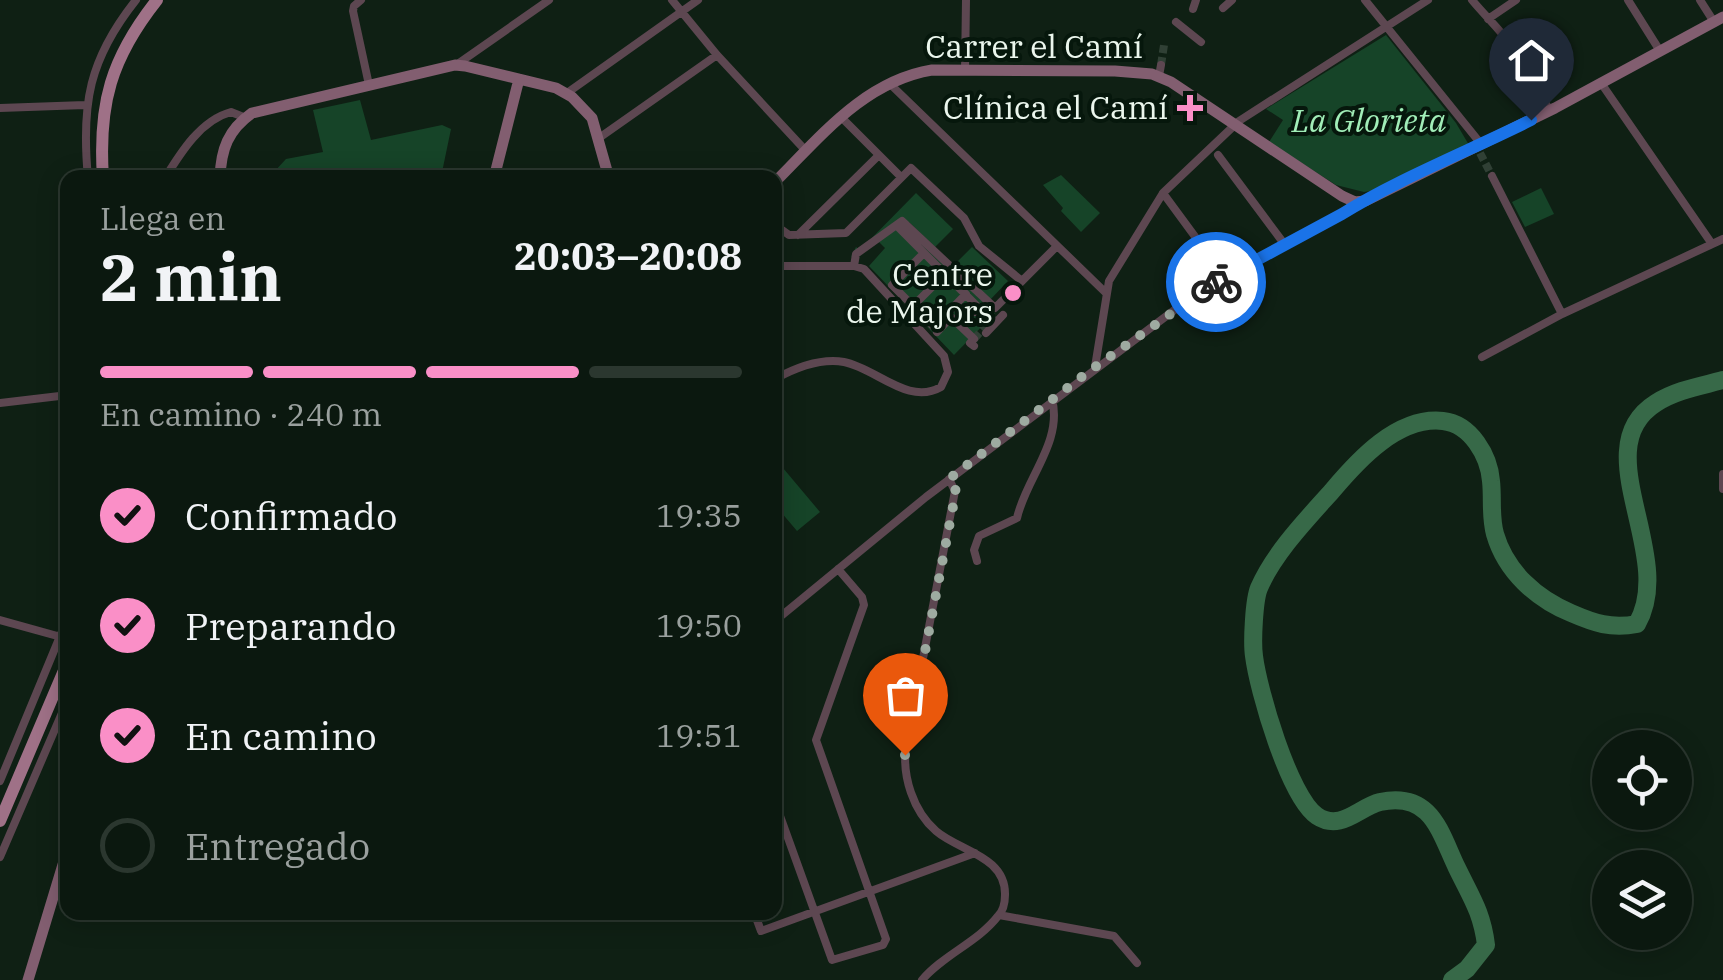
<!DOCTYPE html>
<html lang="es">
<meta charset="utf-8">
<style>
body{margin:0;font-family:"IBM Plex Serif",serif;background:#19251d;color:#f1f3f6;height:100vh;display:flex;flex-direction:column;font-size:38px;white-space:nowrap}
*{box-sizing:border-box;margin:0}
p{font-size:32px;color:#9aa09e}
.icon{flex:none;width:55px;height:55px;fill:none;stroke:currentColor;stroke-width:2;stroke-linecap:round;stroke-linejoin:round}
.map{position:relative;flex:1;overflow:hidden}
.sheet{position:absolute;left:60px;top:170px;width:722px;height:750px;display:flex;flex-direction:column;background:#0b180f;border-radius:20px;box-shadow:0 5px 25px #0003,0 0 0 2px #2b372f}
.sheet>*{flex:none}
.controls{position:absolute;left:1592px;top:730px;display:grid;gap:20px}
.controls a{display:grid;place-items:center;width:100px;height:100px;border-radius:50%;background:#0b180f;box-shadow:0 5px 25px #0003,0 0 0 2px #2b372f;font-size:50px}
.pin{position:absolute;display:grid;place-items:center;width:85px;height:85px;color:#fff;margin:-102px -42px;border-radius:50% 50% 50% 0;rotate:-45deg;box-shadow:0 0 10px #0007}
.pin .icon{rotate:45deg}
.courier{position:absolute;display:grid;place-items:center;width:100px;height:100px;margin:-50px;border:8px solid #1a73e8;border-radius:50%;background:#fff;color:#222;box-shadow:0 2px 12px #0007}
.summary em{font-style:normal;font-weight:700}
.summary div{display:flex;flex-direction:column-reverse}
.summary{display:flex;align-items:center;justify-content:space-between;height:170px;padding:0 40px}
h1{font-size:65px;font-weight:700;line-height:75px}
.bar{display:grid;grid-template-columns:repeat(4,1fr);gap:15px 10px;align-content:center;height:120px;padding:0 40px}
.bar i{height:12px;border-radius:8px;background:#2b372f}
.bar .active{background:#fa8fc7}
.bar p{grid-column:span 4}
ol{padding:0 40px;list-style:none}
li{display:flex;align-items:center;gap:30px;height:110px}
li p{margin-inline-start:auto}
li .icon{padding:10px;border-radius:50%;background:#fa8fc7;color:#111;stroke-width:4}
li:last-child{color:#9aa09e}
li i{width:55px;height:55px;border:5px solid #2b372f;border-radius:50%}
.map>svg:first-child{display:block}
.green{fill:#164428}
.lines{fill:none;stroke-linecap:round;stroke-linejoin:round}
.river{stroke:#376948;stroke-width:18}
.street-tunnel{stroke:#304035;stroke-width:8;stroke-dasharray:8 4;stroke-linecap:butt}
.street{stroke:#5d4751;stroke-width:8}
.secondary{stroke:#825e70;stroke-width:11}
.primary{stroke:#9f7187;stroke-width:12}
.done{stroke:#9eaba1;stroke-width:10;stroke-dasharray:0 18}
.route{stroke:#1a73e8;stroke-width:12}
.poi-dot{fill:#fa8fc7;stroke:#06170c;stroke-width:4}
.labels{text-anchor:middle;stroke-width:8;stroke-linejoin:round;paint-order:stroke}
.street-label{font-size:32px;fill:#ebf6ed;stroke:#06170c}
.poi-label{font-size:32px;fill:#ebf6ed;stroke:#06170c;text-anchor:end}
.park-label{font-size:32px;font-style:italic;fill:#a1eeb8;stroke:#06170c}
</style>
<div class="map">
<svg width="1723" height="980" viewBox="0 0 1723 980">
<rect width="100%" height="100%" fill="#0f2014"/>
<path class="green" d="M 1386,35 L 1456,123 L 1469,145 L 1377,190 L 1364,192 L 1336,185 L 1269,142 L 1283,120 L 1266,109 Z
M 360,100 L 371,140 L 442,125 L 451,129 L 441,177 L 229,177 L 229,174 L 274,177 L 274,172 L 286,159 L 323,152 L 313,110 Z
M 1061,175 L 1100,213 L 1081,232 L 1061,211 L 1063,208 L 1043,185 Z
M 1541,188 L 1554,214 L 1525,227 L 1512,202 Z
M 916,193 L 953,229 L 935,247 L 909,222 L 904,228 L 995,313 L 954,355 L 869,266 L 885,248 L 879,242 L 851,257 L 856,247 L 860,250 Z
M 972,247 L 1008,281 L 990,300 L 954,265 Z
M 783,468 L 820,512 L 797,531 L 775,505 L 775,474 Z"/>
<g class="lines">
<path class="river" d="M 1452,980 L 1467,969 L 1486,945 C 1482,912 1471,897 1457,868 C 1440,833 1432,791 1380,802 C 1359,807 1341,832 1317,816 C 1289,797 1258,689 1254,656 C 1252,642 1254,600 1259,588 C 1274,553 1307,519 1332,491 C 1358,460 1398,416 1443,421 C 1471,424 1489,456 1491,481 C 1493,499 1490,516 1495,534 C 1506,572 1537,599 1571,613 C 1594,623 1611,629 1637,624 C 1677,555 1584,448 1656,403 C 1676,390 1701,386 1723,380"/>
<path class="street-tunnel" d="M 1161,65 L 1164,45
M 1480,153 L 1492,176
M 974,339 L 995,316"/>
<path class="street" d="M 361,0 L 354,6 L 353,11 L 369,85
M 672,0 L 717,55 L 806,151
M 1365,0 L 1481,144
M 1472,0 C 1486,17 1500,29 1513,48 L 1511,53 L 1550,110
M 1628,0 L 1660,51
M 1700,0 L 1714,22
M 1223,8 L 1232,0
M 1193,9 L 1196,0
M 1488,19 L 1516,0
M 1176,22 L 1201,42
M 459,63 L 549,0
M 965,71 L 966,0
M 1159,76 L 1161,65
M 889,83 L 1106,293
M 1601,83 L 1712,244
M 567,93 L 698,0
M 0,108 L 85,105
M 841,117 L 900,176
M 599,138 L 717,55
M 1218,155 L 1285,245
M 1492,176 L 1562,314
M 88,178 C 81,104 89,59 136,0
M 165,178 C 181,152 201,120 231,112 L 246,118
M 1163,193 L 1224,276
M 775,225 L 789,235 L 846,233 L 911,168 L 964,218 L 979,246 L 1022,281
M 897,226 L 979,308 L 975,312
M 798,235 L 879,155
M 924,253 L 892,285 L 934,327 L 966,294
M 775,266 L 854,266 L 864,269 L 944,356 L 948,372 L 941,387 C 908,406 876,368 844,362 C 821,358 795,368 775,379
M 854,266 L 856,254 L 902,221 L 995,308 L 1057,246
M 913,306 L 945,274
M 937,332 L 951,317 L 974,339 L 970,343 L 974,346
M 986,333 L 1003,315
M 1482,357 L 1562,314 L 1723,239
M 1095,367 L 1109,281 L 1163,193 L 1239,121 L 1428,0
M 0,403 L 68,395
M 1723,474 L 1723,489
M 977,561 L 974,550 L 979,536 L 1017,518 C 1026,478 1063,442 1052,399
M 0,620 L 61,637
M 775,621 L 926,497 L 1193,296 L 1342,214 L 1355,202
M 0,781 L 68,617
M 775,802 L 832,960 L 883,945 L 886,939 L 816,740 L 864,605 L 862,597 L 838,569
M 0,857 L 68,699
M 754,912 L 761,931 L 975,853
M 999,915 L 1114,936 L 1137,963
M 922,980 C 943,955 978,942 998,916 C 1003,911 1005,902 1005,895 C 1006,856 959,851 936,831 C 913,811 902,776 906,747 L 955,491 L 949,479"/>
<path class="secondary" d="M 220,178 C 221,149 228,130 252,113 L 455,65 L 465,66 L 556,88 L 572,97 L 592,118 L 609,178
M 494,178 L 519,79
M 775,182 C 821,136 865,81 932,70 L 1115,71 L 1152,74 L 1171,82 L 1342,196 L 1355,202 L 1365,201 L 1555,108 L 1723,17
M 28,980 L 68,848"/>
<path class="primary" d="M 103,178 C 98,104 111,58 157,0
M 0,821 L 68,661"/>
</g>
<g class="lines">
<path class="done" d="M 905,755 L 956,491 L 949,479 L 1088,372 L 1216,282"/>
<path class="route" d="M 1216,282 L 1342,214 C 1396,180 1471,150 1531,120"/>
</g>
<g class="poi-dot">
<path d="M1185 93h10v10h10v10h-10v10h-10v-10h-10v-10h10z"/>
<circle cx="1013" cy="293" r="10"/>
</g>
<g class="labels">
<g class="street-label">
<text x="1034" y="58">Carrer el Camí</text>
</g>
<g class="poi-label">
<text x="1168" y="119">Clínica el Camí</text>
<text x="993" y="286">Centre<tspan x="993" dy="37">de Majors</tspan></text>
</g>
<g class="park-label">
<text x="1369" y="132">La Glorieta</text>
</g>
</g>
</svg>
<div class="controls">
<a><svg class="icon" aria-label="locate" viewBox="0 0 24 24"><circle cx="12" cy="12" r="6"/><path d="M12 2v4M12 18v4M2 12h4M18 12h4"/></svg></a>
<a><svg class="icon" aria-label="layers" viewBox="0 0 24 24"><path d="M12 4l9 5-9 5-9-5zM3 14l9 5 9-5"/></svg></a>
</div>
<div class="pin" style="left:905px;top:755px;background:#ea580c"><svg class="icon" aria-label="bag" viewBox="0 0 24 24"><path d="M5 8h14l-1 12H6zM9 8a3 3 0 0 1 6 0"/></svg></div>
<div class="pin" style="left:1531px;top:120px;background:#1f2937"><svg class="icon" aria-label="home" viewBox="0 0 24 24"><path d="M3 11l9-7 9 7M6 9v11h12V9"/></svg></div>
<div class="courier" style="left:1216px;top:282px"><svg class="icon" aria-label="bike" viewBox="0 0 24 24"><circle cx="6" cy="16" r="4"/><circle cx="18" cy="16" r="4"/><path d="M6 16l4-8h5l3 8M10 8l3 8H6M13 5h3"/></svg></div>
<section class="sheet">
<div class="summary"><div><h1>2 min</h1><p>Llega en</p></div><em>20:03–20:08</em></div>
<div class="bar"><i class="active"></i><i class="active"></i><i class="active"></i><i></i><p>En camino · 240 m</p></div>
<ol>
<li><svg class="icon" aria-label="check" viewBox="0 0 24 24"><path d="M5 12l5 5 9-10"/></svg>Confirmado<p>19:35</p></li>
<li><svg class="icon" aria-label="check" viewBox="0 0 24 24"><path d="M5 12l5 5 9-10"/></svg>Preparando<p>19:50</p></li>
<li><svg class="icon" aria-label="check" viewBox="0 0 24 24"><path d="M5 12l5 5 9-10"/></svg>En camino<p>19:51</p></li>
<li><i></i>Entregado</li>
</ol>
</section>
</div>
